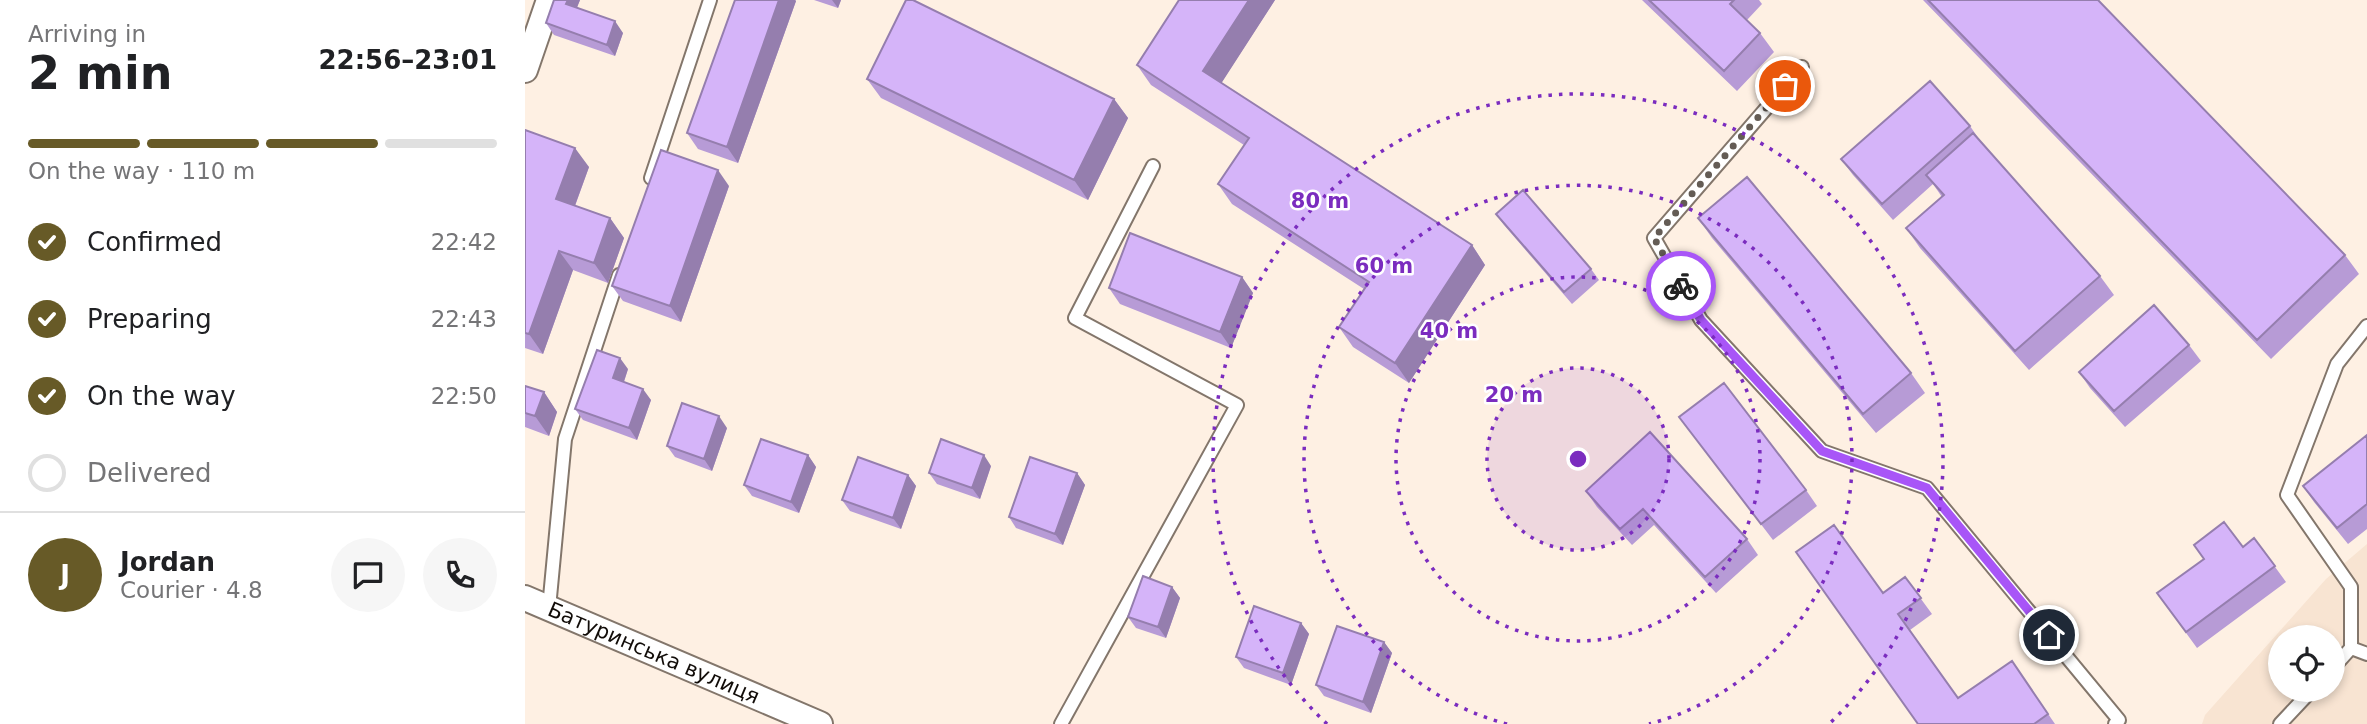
<!DOCTYPE html>
<meta charset="utf-8">
<style>
body{margin:0;font-family:"DejaVu Sans",sans-serif;background:#f6f6f6;color:#202124;height:100vh;display:flex;flex-direction:column;font-size:26px;white-space:nowrap}
*{box-sizing:border-box;margin:0}
p{font-size:23px;color:#757577}
.icon{flex:none;width:38px;height:38px;fill:none;stroke:currentColor;stroke-width:2;stroke-linecap:round;stroke-linejoin:round}
.map{position:relative;flex:1;overflow:hidden}
.panel{display:flex;flex-direction:column;background:#fff;width:525px}
.panel>*{flex:none}
.buttons{position:absolute;left:1743px;top:625px;display:grid;gap:14px}
.buttons a{display:grid;place-items:center;width:77px;height:77px;border-radius:50%;background:#fff;box-shadow:0 4px 10px #0003;font-size:35px}
.pin{position:absolute;display:grid;place-items:center;width:60px;height:60px;color:#fff;margin:-30px;border:4px solid #fff;border-radius:50%;box-shadow:0 2px 7px #0007}
.courier{position:absolute;display:grid;place-items:center;width:70px;height:70px;margin:-35px;border:5px solid #a855f7;border-radius:50%;background:#fff;color:#222;box-shadow:0 2px 9px #0007}
.head em{font-style:normal;font-weight:700}
.head div{display:flex;flex-direction:column-reverse}
.head{display:flex;align-items:center;justify-content:space-between;height:119px;padding:0 28px}
h1{font-size:46px;font-weight:700;line-height:52px}
.bar{display:grid;grid-template-columns:repeat(4,1fr);gap:10px 7px;align-content:center;height:84px;padding:0 28px}
.bar i{height:9px;border-radius:5px;background:#e0e0e0}
.bar .on{background:#675a27}
.bar p{grid-column:span 4}
.line{display:flex;align-items:center;gap:18px;padding:0 28px;border-top:2px solid #e0e0e0}
.line div{flex:1}
.round{display:grid;place-items:center;flex:none;width:74px;height:74px;border-radius:37px;background:#f6f6f6}
ol{padding:0 28px;list-style:none}
li{display:flex;align-items:center;gap:21px;height:77px}
li p{margin-inline-start:auto}
li .icon{padding:7px;border-radius:50%;background:#675a27;color:#fff;stroke-width:4}
li:last-child{color:#757577}
li i{width:38px;height:38px;border:4px solid #e0e0e0;border-radius:50%}
main{display:flex;flex:1;min-height:0}
.map>svg:first-child{display:block}
.built{fill:#f8e4d2;fill-rule:evenodd}
.lines{fill:none;stroke-linecap:round;stroke-linejoin:round}
.service-casing{stroke:#83766b;stroke-width:16}
.minor-casing{stroke:#83766b;stroke-width:28}
.service{stroke:#fff;stroke-width:12}
.minor{stroke:#fff;stroke-width:24}
.wall{fill:#b79bd6}
.shaded-wall{fill:#957eae}
.building{fill:#d5b4f9;stroke:#957eae;stroke-width:2}
.done{stroke:#645c55;stroke-width:7;stroke-dasharray:0 12.6}
.route{stroke:#a855f7;stroke-width:9}
.ring{fill:none;stroke:#7b2cbf;stroke-width:3.5;stroke-dasharray:3.5 7}
.labels{text-anchor:middle;stroke-width:5;stroke-linejoin:round;paint-order:stroke}
.street-label{font-size:21px;fill:#110c08;stroke:#fff}
.centre{fill:#7b2cbf;stroke:#fff;stroke-width:3.5}
.ring-label{font-size:21px;text-anchor:middle;font-weight:bold;fill:#7b2cbf;stroke:#fff;stroke-width:5;stroke-linejoin:round;paint-order:stroke}
</style>
<main>
<section class="panel">
<div class="head"><div><h1>2 min</h1><p>Arriving in</p></div><em>22:56–23:01</em></div>
<div class="bar"><i class="on"></i><i class="on"></i><i class="on"></i><i></i><p>On the way · 110 m</p></div>
<ol>
<li><svg class="icon" aria-label="check" viewBox="0 0 24 24"><path d="M5 12l5 5 9-10"/></svg>Confirmed<p>22:42</p></li>
<li><svg class="icon" aria-label="check" viewBox="0 0 24 24"><path d="M5 12l5 5 9-10"/></svg>Preparing<p>22:43</p></li>
<li><svg class="icon" aria-label="check" viewBox="0 0 24 24"><path d="M5 12l5 5 9-10"/></svg>On the way<p>22:50</p></li>
<li><i></i>Delivered</li>
</ol>
<div class="line" style="height:126px"><b class="round" style="background:#675a27;color:#fff">J</b><div><b>Jordan</b><p>Courier · 4.8</p></div><a class="round"><svg class="icon" aria-label="chat" viewBox="0 0 24 24"><path d="M4 5h16v11H9l-5 4z"/></svg></a><a class="round"><svg class="icon" aria-label="phone" viewBox="0 0 24 24"><path d="M5 4h4l2 5-3 2q2 4 5 5l2-3 5 2v4C11 20 4 13 5 4z"/></svg></a></div>
</section>
<div class="map">
<svg width="1842" height="724" viewBox="0 0 1842 724">
<rect width="100%" height="100%" fill="#fef0e3"/>
<path class="built" d="M 1842,544 L 1842,724 L 1677,724 L 1680,715 L 1801,579 ZM 1755,637 L 1808,637 L 1808,690 L 1755,690 Z"/>
<g class="lines">
<defs>
<path id="service" d="M 1277,67 L 1129,238 L 1176,320 L 1297,451 L 1402,488 L 1594,720 L 1590,724
M 126,178 L 185,0
M 24,608 L 40,439 L 94,275
M 1826,648 L 1826,587 L 1762,495 L 1812,364 L 1842,326
M 1808,668 L 1826,648 L 1842,654
M 536,724 L 712,405 L 550,318 L 628,166
M 1755,724 L 1787,690"/>
<g id="minor">
<path d="M 0,70 L 24,0"/>
<path id="s1" d="M 0,598 L 295,724"/>
</g>
</defs>
<use href="#service" class="service-casing"/>
<use href="#minor" class="minor-casing"/>
<use href="#service" class="service"/>
<use href="#minor" class="minor"/>
</g>
<path class="wall" d="M 29,0 L 55,0 L 52,7 L 98,33 L 90,56 L 29,35 L 21,23 Z
M 210,0 L 270,0 L 271,1 L 213,163 L 173,149 L 162,133 Z
M 289,0 L 316,0 L 313,8 Z
M 654,0 L 750,0 L 696,83 L 947,245 L 960,265 L 884,383 L 828,347 L 814,327 L 839,289 L 707,204 L 693,184 L 719,145 L 626,85 L 612,65 Z
M 1117,0 L 1234,0 L 1237,4 L 1222,20 L 1235,33 L 1249,52 L 1212,91 Z
M 1398,0 L 1573,0 L 1820,255 L 1834,274 L 1746,359 Z
M 342,79 L 589,99 L 603,118 L 563,200 L 356,98 Z
M 1445,126 L 1456,142 L 1575,276 L 1589,295 L 1504,370 L 1395,248 L 1381,228 L 1417,197 L 1408,184 L 1368,220 L 1328,175 L 1316,159 Z
M 0,130 L 64,167 L 50,206 L 85,218 L 99,238 L 83,283 L 48,270 L 18,354 L 0,348 Z
M 204,186 L 156,322 L 98,301 L 87,286 Z
M 971,214 L 1066,269 L 1074,280 L 1047,304 L 979,225 Z
M 1173,218 L 1386,373 L 1400,393 L 1351,433 L 1187,238 Z
M 717,277 L 728,293 L 706,348 L 595,304 L 584,288 Z
M 1664,345 L 1676,361 L 1600,427 L 1565,388 L 1554,372 Z
M 103,369 L 99,382 L 126,400 L 112,440 L 58,420 L 50,409 Z
M 0,386 L 19,392 L 32,412 L 24,436 L 0,427 Z
M 1154,417 L 1281,490 L 1292,506 L 1248,540 Z
M 202,428 L 187,471 L 150,457 L 142,446 Z
M 1842,435 L 1842,529 L 1823,544 L 1789,502 L 1778,486 Z
M 283,455 L 291,467 L 274,513 L 227,496 L 219,485 Z
M 466,466 L 455,499 L 412,484 L 404,473 Z
M 552,473 L 560,485 L 538,545 L 491,528 L 484,517 Z
M 383,475 L 391,486 L 376,529 L 325,511 L 317,500 Z
M 1061,491 L 1222,539 L 1233,555 L 1191,593 L 1129,525 L 1107,545 L 1072,507 Z
M 1729,538 L 1761,582 L 1672,648 L 1632,593 L 1718,547 Z
M 1380,577 L 1407,614 L 1385,630 L 1433,698 L 1487,661 L 1530,724 L 1393,724 L 1358,593 Z
M 647,587 L 655,598 L 641,638 L 611,628 L 603,617 Z
M 776,623 L 784,634 L 766,685 L 719,668 L 711,657 Z
M 859,642 L 867,653 L 846,713 L 799,696 L 791,685 Z"/>
<path class="shaded-wall" d="M 43,0 L 55,0 L 49,15 L 41,4 Z
M 254,0 L 270,0 L 271,1 L 213,163 L 202,147 Z
M 307,0 L 316,0 L 313,8 Z
M 724,0 L 750,0 L 692,90 L 678,71 Z
M 90,21 L 98,33 L 90,56 L 82,45 Z
M 589,99 L 603,118 L 563,200 L 549,180 Z
M 50,148 L 64,167 L 45,219 L 31,199 Z
M 193,170 L 204,186 L 156,322 L 145,306 Z
M 85,218 L 99,238 L 83,283 L 69,263 Z
M 947,245 L 960,265 L 884,383 L 870,363 Z
M 34,251 L 48,270 L 18,354 L 4,334 Z
M 717,277 L 728,293 L 706,348 L 695,332 Z
M 95,358 L 103,369 L 96,390 L 88,378 Z
M 118,389 L 126,400 L 112,440 L 104,428 Z
M 19,392 L 32,412 L 24,436 L 10,416 Z
M 194,416 L 202,428 L 187,471 L 179,459 Z
M 283,455 L 291,467 L 274,513 L 266,502 Z
M 459,455 L 466,466 L 455,499 L 447,488 Z
M 552,473 L 560,485 L 538,545 L 530,534 Z
M 383,475 L 391,486 L 376,529 L 368,518 Z
M 647,587 L 655,598 L 641,638 L 633,627 Z
M 776,623 L 784,634 L 766,685 L 758,673 Z
M 859,642 L 867,653 L 846,713 L 838,702 Z"/>
<path class="building" d="M 29,0 L 43,0 L 41,4 L 90,21 L 82,45 L 21,23 Z
M 210,0 L 254,0 L 202,147 L 162,133 Z
M 381,0 L 388,0 L 589,99 L 549,180 L 342,79 Z
M 654,0 L 724,0 L 678,71 L 947,245 L 870,363 L 814,327 L 844,282 L 693,184 L 724,138 L 612,65 Z
M 1124,0 L 1209,0 L 1205,4 L 1235,33 L 1199,71 Z
M 1403,0 L 1573,0 L 1820,255 L 1732,340 Z
M 1405,81 L 1445,126 L 1357,204 L 1316,159 Z
M 0,130 L 50,148 L 31,199 L 85,218 L 69,263 L 34,251 L 4,334 L 0,333 Z
M 1448,133 L 1575,276 L 1490,351 L 1381,228 L 1419,195 L 1401,175 Z
M 136,150 L 193,170 L 145,306 L 87,286 Z
M 1222,177 L 1386,373 L 1338,414 L 1173,218 Z
M 998,190 L 1066,269 L 1039,292 L 971,214 Z
M 605,233 L 717,277 L 695,332 L 584,288 Z
M 1629,305 L 1664,345 L 1589,411 L 1554,372 Z
M 72,350 L 95,358 L 88,378 L 118,389 L 104,428 L 50,409 Z
M 1199,383 L 1281,490 L 1236,524 L 1154,417 Z
M 0,386 L 19,392 L 10,416 L 0,413 Z
M 157,403 L 194,416 L 179,459 L 142,446 Z
M 1125,432 L 1222,539 L 1180,577 L 1118,509 L 1095,529 L 1061,491 Z
M 1842,435 L 1842,504 L 1812,528 L 1778,486 Z
M 236,439 L 283,455 L 266,502 L 219,485 Z
M 416,439 L 459,455 L 447,488 L 404,473 Z
M 333,457 L 383,475 L 368,518 L 317,500 Z
M 505,457 L 552,473 L 530,534 L 484,517 Z
M 1699,522 L 1718,547 L 1729,538 L 1750,566 L 1661,632 L 1632,593 L 1679,559 L 1669,545 Z
M 1309,525 L 1358,593 L 1380,577 L 1396,598 L 1373,614 L 1433,698 L 1487,661 L 1523,714 L 1509,724 L 1393,724 L 1271,552 Z
M 618,576 L 647,587 L 633,627 L 603,617 Z
M 729,606 L 776,623 L 758,673 L 711,657 Z
M 812,626 L 859,642 L 838,702 L 791,685 Z"/>
<g class="lines">
<path class="done" d="M 1156,286 L 1129,238 L 1260,86"/>
<path class="route" d="M 1156,286 L 1176,320 L 1297,451 L 1402,488 L 1524,635"/>
</g>
<circle cx="1053" cy="459" r="91" fill="#7b2cbf" fill-opacity=".12"/>
<g class="ring">
<circle cx="1053" cy="459" r="91"/>
<circle cx="1053" cy="459" r="182"/>
<path d="M982 724A274 274 0 1 1 1124 724"/>
<path d="M802 724A365 365 0 1 1 1304 724"/>
</g>
<g class="labels">
<g class="street-label">
<text dy="7" stroke="none"><textPath href="#s1" startOffset="140">Батуринська вулиця</textPath></text>
</g>
</g>
<circle cx="1053" cy="459" r="10" class="centre"/>
<g class="ring-label">
<text x="795" y="208">80 m</text>
<text x="859" y="273">60 m</text>
<text x="924" y="338">40 m</text>
<text x="989" y="402">20 m</text>
</g>
</svg>
<div class="buttons">
<a><svg class="icon" aria-label="locate" viewBox="0 0 24 24"><circle cx="12" cy="12" r="6"/><path d="M12 2v4M12 18v4M2 12h4M18 12h4"/></svg></a>
</div>
<div class="pin" style="left:1260px;top:86px;background:#ea580c"><svg class="icon" aria-label="bag" viewBox="0 0 24 24"><path d="M5 8h14l-1 12H6zM9 8a3 3 0 0 1 6 0"/></svg></div>
<div class="pin" style="left:1524px;top:635px;background:#1f2937"><svg class="icon" aria-label="home" viewBox="0 0 24 24"><path d="M3 11l9-7 9 7M6 9v11h12V9"/></svg></div>
<div class="courier" style="left:1156px;top:286px"><svg class="icon" aria-label="bike" viewBox="0 0 24 24"><circle cx="6" cy="16" r="4"/><circle cx="18" cy="16" r="4"/><path d="M6 16l4-8h5l3 8M10 8l3 8H6M13 5h3"/></svg></div>
</div>
</main>
